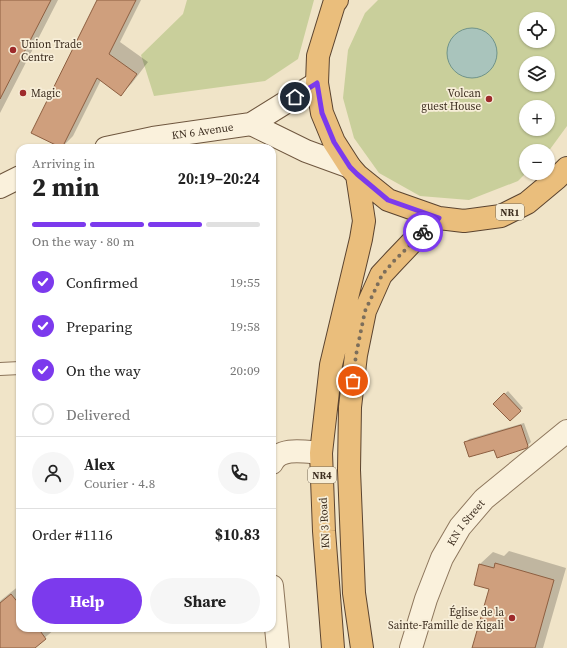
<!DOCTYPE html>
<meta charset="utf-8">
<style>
body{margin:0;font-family:"Source Serif 4",serif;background:#f6f6f6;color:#222;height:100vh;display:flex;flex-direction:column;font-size:15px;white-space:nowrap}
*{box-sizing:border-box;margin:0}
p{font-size:13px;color:#767676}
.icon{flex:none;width:22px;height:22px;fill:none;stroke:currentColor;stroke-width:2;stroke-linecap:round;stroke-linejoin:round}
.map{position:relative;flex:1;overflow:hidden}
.drawer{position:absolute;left:16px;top:144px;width:260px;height:488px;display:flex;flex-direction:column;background:#fff;border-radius:12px;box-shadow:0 1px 3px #0004}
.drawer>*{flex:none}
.controls{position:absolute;left:519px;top:12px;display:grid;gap:8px}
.controls a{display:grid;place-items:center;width:36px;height:36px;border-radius:50%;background:#fff;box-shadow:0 1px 3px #0004;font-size:20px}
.pin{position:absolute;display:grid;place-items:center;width:34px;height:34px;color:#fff;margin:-17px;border:2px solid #fff;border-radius:50%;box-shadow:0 1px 4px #0007}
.courier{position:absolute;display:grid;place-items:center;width:40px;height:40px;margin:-20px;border:3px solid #7c3aed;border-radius:50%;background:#fff;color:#222;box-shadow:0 1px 5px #0007}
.summary em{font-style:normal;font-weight:700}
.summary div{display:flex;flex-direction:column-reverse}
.summary{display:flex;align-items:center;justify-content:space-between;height:68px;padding:0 16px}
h1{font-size:26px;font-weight:700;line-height:30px}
.bar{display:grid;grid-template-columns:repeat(4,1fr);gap:6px 4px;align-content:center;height:48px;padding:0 16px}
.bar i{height:5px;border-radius:3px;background:#e0e0e0}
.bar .active{background:#7c3aed}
.bar p{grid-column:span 4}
.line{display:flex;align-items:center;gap:10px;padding:0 16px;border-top:1px solid #e0e0e0}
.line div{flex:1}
.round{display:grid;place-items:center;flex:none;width:42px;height:42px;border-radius:21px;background:#f6f6f6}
ol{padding:0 16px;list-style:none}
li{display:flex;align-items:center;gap:12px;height:44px}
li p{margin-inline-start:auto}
li .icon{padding:4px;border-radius:50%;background:#7c3aed;color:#fff;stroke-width:4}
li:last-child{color:#767676}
li i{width:22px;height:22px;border:2px solid #e0e0e0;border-radius:50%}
.primary-button{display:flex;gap:8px;margin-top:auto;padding:8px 16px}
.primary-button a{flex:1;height:46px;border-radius:24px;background:#7c3aed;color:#fff;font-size:16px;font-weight:700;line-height:46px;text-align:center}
.primary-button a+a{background:#f6f6f6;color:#222}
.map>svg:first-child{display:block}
.green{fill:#c9cf9b;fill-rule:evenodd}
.water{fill:#a9c4bc;stroke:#6f938a}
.shadow{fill:#0003}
.building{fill:#cf9f7d;stroke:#8d5f41}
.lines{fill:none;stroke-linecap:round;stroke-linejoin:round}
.service-casing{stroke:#8d765c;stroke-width:14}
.minor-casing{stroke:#8d765c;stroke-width:24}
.secondary-casing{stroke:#6f573f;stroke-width:24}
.trunk-casing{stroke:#5b4430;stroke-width:24}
.service{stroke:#faf1dc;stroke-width:12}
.minor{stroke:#faf1dc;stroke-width:22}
.secondary{stroke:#faf1dc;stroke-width:22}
.trunk{stroke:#eabe7c;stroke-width:22}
.done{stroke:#7c6e5b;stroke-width:4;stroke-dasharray:0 7.2}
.route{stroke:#7c3aed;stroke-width:5}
.poi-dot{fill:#9e2a2b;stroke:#f7eed8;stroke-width:1.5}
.labels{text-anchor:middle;stroke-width:3.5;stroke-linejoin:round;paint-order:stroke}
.shield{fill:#f7eed8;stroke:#756857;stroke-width:1}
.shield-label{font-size:10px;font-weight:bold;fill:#3d2e20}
.poi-label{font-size:11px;fill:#3d2e20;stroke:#f7eed8;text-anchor:start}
.street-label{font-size:11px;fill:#3d2e20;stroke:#f7eed8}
</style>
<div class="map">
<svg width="567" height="648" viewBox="0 0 567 648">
<rect width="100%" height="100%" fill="#f0e4c8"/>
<path class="green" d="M 187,0 L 314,0 L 298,59 L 265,81 L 154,96 L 141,55 L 183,14 Z
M 378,0 L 567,0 L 567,126 L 548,152 L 526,151 L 526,173 L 518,181 L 469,200 L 420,196 L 379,173 L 354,138 L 343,98 L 348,50 L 365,13 ZM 526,19 L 548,19 L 548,41 L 526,41 ZM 526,63 L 548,63 L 548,85 L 526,85 ZM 526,107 L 548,107 L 548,129 L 526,129 Z"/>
<path class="water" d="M447 53a25 25 0 1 1 50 0a25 25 0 1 1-50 0Z"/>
<path class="shadow" d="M 0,0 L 58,0 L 0,113 Z
M 98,0 L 141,0 L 120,42 L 148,62 L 132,83 L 121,94 L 101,80 L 73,136 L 62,147 Z
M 508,391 L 523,408 L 510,420 L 494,404 Z
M 524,423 L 531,442 L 526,447 L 495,448 L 466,443 L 469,439 Z
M 509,551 L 566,568 L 543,648 L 473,648 L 490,588 L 480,564 L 493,552 L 504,556 Z
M 20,585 L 20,628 L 56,628 L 33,648 L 0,648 L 0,601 Z"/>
<path class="building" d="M 0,0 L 51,0 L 0,99 Z
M 97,0 L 136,0 L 109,54 L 137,74 L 121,96 L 97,78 L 62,148 L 31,133 Z
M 504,393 L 521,411 L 510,421 L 493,404 Z
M 521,425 L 528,446 L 527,448 L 497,458 L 494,450 L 469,457 L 464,442 Z
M 495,563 L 554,580 L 535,648 L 472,648 L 489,589 L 474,585 L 479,564 L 494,568 Z
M 11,594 L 20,605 L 20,628 L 38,628 L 46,639 L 35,648 L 0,648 L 0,603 Z"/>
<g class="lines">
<defs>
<path id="service" d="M 0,369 L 20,368"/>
<g id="minor">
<path d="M 272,463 C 280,446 306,452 321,453"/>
<path d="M 272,586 L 278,648"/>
<path id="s1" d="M 411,648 L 426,599 L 442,558 L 460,527 L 484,499 L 567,431"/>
</g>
<g id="secondary">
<path d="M 251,124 L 306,151 L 350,167"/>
<path id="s2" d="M 106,148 L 153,138 L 251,124 L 317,83"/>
<path d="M 0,187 L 20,177"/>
</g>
<path id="trunk" d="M 337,0 L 334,4 L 318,56 L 317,83 L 322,113 L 334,142 L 350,167 L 357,175 L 388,200 L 439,218 L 464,221 L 501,216 L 527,203 L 557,178 L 567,168
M 333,648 L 324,531 L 321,453 L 331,365 L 361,239 L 364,221 L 357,175
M 362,648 L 354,593 L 349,470 L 350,407 L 356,355 L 365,311 L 381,275 L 394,261 L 415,239 L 439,218"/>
</defs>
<use href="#service" class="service-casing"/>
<use href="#minor" class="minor-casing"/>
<use href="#secondary" class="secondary-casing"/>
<use href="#trunk" class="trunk-casing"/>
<use href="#service" class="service"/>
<use href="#minor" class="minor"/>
<use href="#secondary" class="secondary"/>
<use href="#trunk" class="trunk"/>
</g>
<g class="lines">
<path class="done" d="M 353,381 L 356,355 L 365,311 L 382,275 L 394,261 L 423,232"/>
<path class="route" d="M 295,97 L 317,83 L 322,113 L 334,142 L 350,167 L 357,174 L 388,200 L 439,218 L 423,232"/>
</g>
<g class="poi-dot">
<circle cx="13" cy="50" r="4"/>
<circle cx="23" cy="93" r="4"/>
<circle cx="489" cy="99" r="4"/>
<circle cx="512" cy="618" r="4"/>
</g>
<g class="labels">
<g class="shield">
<rect x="496" y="204" width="28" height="16" rx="3"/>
<rect x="308" y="467" width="28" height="16" rx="3"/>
</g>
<g class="shield-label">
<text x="510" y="216">NR1</text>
<text x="322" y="479">NR4</text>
</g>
<g class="poi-label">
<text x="21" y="48">Union Trade<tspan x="21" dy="13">Centre</tspan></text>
<text x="31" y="97">Magic</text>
<text x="481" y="97" text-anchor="end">Volcan<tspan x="481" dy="13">guest House</tspan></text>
<text x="504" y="616" text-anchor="end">Église de la<tspan x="504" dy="13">Sainte-Famille de Kigali</tspan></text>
</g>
<g class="street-label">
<text dy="4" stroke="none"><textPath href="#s2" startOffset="98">KN 6 Avenue</textPath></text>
<text transform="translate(324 523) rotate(-93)" y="4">KN 3 Road</text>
<text dy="4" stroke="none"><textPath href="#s1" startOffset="138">KN 1 Street</textPath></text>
</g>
</g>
</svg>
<div class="controls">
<a><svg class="icon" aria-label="locate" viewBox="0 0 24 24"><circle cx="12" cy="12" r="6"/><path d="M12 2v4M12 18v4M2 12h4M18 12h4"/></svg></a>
<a><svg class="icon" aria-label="layers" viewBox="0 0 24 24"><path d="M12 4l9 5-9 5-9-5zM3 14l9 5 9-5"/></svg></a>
<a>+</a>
<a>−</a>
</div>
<div class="pin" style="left:353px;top:381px;background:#ea580c"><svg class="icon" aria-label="bag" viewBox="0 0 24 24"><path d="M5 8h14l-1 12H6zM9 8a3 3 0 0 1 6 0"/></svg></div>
<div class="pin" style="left:295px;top:97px;background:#1f2937"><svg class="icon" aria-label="home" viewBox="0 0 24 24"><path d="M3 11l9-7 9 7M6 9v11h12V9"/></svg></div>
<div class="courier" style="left:423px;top:232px"><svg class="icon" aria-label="bike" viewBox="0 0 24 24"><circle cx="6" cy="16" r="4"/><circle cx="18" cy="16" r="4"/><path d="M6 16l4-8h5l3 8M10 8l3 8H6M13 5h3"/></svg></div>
<section class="drawer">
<div class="summary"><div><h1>2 min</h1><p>Arriving in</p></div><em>20:19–20:24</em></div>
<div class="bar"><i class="active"></i><i class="active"></i><i class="active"></i><i></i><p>On the way · 80 m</p></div>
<ol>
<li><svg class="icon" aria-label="check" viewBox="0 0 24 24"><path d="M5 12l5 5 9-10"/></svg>Confirmed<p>19:55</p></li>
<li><svg class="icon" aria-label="check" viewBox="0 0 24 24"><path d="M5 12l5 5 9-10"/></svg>Preparing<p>19:58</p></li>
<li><svg class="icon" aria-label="check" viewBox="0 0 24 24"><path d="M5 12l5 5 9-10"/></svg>On the way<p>20:09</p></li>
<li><i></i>Delivered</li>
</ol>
<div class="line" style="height:72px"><a class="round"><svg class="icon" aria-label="person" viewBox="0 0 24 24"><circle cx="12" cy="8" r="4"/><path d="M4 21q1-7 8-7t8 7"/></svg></a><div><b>Alex</b><p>Courier · 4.8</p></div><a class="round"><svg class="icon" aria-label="phone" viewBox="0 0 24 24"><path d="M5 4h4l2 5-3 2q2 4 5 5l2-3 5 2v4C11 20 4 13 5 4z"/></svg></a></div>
<div class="line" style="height:52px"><div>Order #1116</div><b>$10.83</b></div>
<div class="primary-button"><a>Help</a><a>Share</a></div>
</section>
</div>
